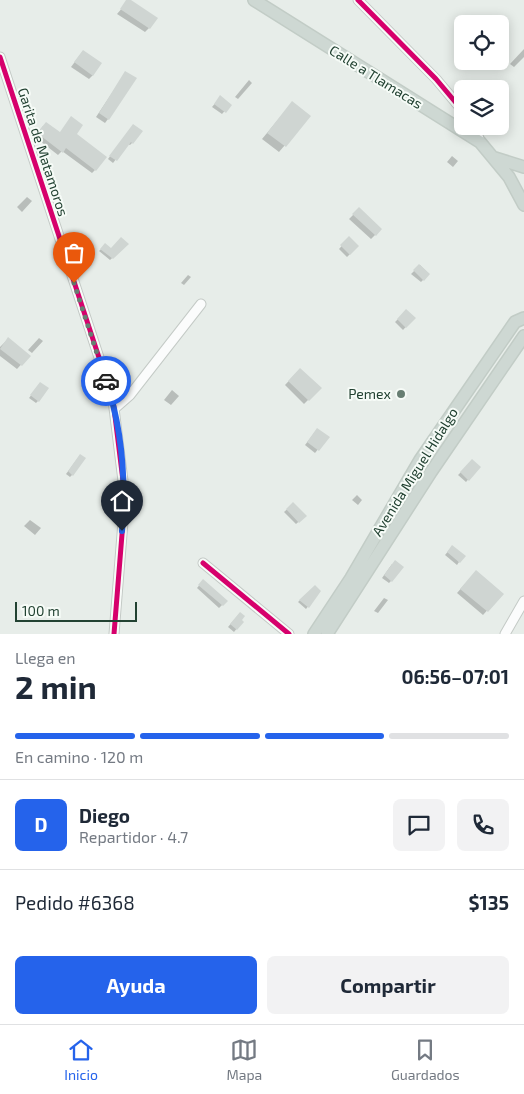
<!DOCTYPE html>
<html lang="es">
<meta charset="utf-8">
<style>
body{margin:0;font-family:"Exo 2",sans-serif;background:#f2f2f3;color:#1f2937;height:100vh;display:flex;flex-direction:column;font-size:19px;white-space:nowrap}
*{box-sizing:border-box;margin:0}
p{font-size:16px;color:#747a83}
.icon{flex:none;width:28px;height:28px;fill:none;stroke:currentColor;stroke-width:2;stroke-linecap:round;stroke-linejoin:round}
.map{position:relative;height:634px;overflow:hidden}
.sheet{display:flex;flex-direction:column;background:#fff;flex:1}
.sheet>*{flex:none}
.controls{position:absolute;left:454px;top:15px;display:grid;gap:10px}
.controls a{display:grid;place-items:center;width:55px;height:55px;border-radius:8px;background:#fff;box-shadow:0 2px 12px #0003;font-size:25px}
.scale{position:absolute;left:15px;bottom:12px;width:122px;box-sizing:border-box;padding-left:5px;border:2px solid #224232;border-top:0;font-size:14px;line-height:18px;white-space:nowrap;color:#224232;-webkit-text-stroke:4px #f6fbf7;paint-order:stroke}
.pin{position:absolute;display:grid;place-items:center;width:42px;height:42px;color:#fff;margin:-51px -21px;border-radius:50% 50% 50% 0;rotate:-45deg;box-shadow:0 0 5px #0007}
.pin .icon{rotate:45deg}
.courier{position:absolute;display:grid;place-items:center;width:50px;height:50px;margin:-25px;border:4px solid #2563eb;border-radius:50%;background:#fff;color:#222;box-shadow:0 1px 6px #0007}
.head em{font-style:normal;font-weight:700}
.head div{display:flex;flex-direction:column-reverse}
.head{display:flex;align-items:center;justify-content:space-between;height:85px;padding:0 15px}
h1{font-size:32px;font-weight:700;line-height:38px}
.bar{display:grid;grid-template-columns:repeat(4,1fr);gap:8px 5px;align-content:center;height:60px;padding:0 15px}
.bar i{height:6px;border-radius:4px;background:#e0e1e3}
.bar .current{background:#2563eb}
.bar p{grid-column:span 4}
.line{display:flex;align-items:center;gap:12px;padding:0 15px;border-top:1px solid #e0e1e3}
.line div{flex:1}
.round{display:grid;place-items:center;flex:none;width:52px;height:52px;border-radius:8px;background:#f2f2f3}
.action{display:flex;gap:10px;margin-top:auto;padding:10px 15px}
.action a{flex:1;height:58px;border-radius:8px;background:#2563eb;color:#fff;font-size:20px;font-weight:700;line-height:58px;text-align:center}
.action a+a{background:#f2f2f3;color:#1f2937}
.tab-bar{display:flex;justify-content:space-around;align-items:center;height:70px;border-top:1px solid #e0e1e3;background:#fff;font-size:14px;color:#747a83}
.tab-bar a{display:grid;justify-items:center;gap:2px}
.tab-bar .current{color:#2563eb}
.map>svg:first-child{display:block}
.shadow{fill:#0003}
.building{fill:#cfd5d2}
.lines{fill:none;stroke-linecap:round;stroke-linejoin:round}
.minor-casing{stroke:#c4cac6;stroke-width:11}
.major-casing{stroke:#c2ccc6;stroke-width:14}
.minor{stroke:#fbfcfc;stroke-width:9}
.major{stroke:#ced8d3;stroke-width:11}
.cycleway-casing{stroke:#f6fbf7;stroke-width:8}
.cycleway{stroke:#d6006c;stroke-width:5}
.done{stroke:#677e72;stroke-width:5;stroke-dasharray:0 9}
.route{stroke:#2563eb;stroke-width:6}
.poi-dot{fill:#677e72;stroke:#f6fbf7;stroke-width:2}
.labels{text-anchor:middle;stroke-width:4;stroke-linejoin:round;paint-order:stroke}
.street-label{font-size:14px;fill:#224232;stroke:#f6fbf7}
.poi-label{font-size:14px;fill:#224232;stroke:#f6fbf7;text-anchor:end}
</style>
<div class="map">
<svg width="524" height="634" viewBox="0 0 524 634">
<rect width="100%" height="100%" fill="#e7ede9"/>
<path class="shadow" d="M 129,0 L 149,28 L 145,32 L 117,14 Z
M 524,49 L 524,57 L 514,67 L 510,64 Z
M 83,51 L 93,75 L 89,79 L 71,67 Z
M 126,72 L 108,119 L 105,123 L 96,117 Z
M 249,80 L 252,83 L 238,99 L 235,97 Z
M 218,100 L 230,105 L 222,114 L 212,107 Z
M 287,109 L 309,117 L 279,152 L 262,139 Z
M 43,126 L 60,133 L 75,134 L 95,170 L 92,173 L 62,151 L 58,155 L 35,137 Z
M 131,128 L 132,143 L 130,145 L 128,144 L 113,163 L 108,159 Z
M 452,156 L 458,161 L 453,167 L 447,162 Z
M 27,197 L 32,201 L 22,212 L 17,207 Z
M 359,209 L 381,229 L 371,239 L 349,219 Z
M 349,238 L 358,246 L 347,257 L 339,249 Z
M 127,244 L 110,260 L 99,251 L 105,245 L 111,250 Z
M 420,265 L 429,274 L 421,282 L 411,274 Z
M 188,275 L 191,277 L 184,285 L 181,283 Z
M 406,311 L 414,318 L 403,330 L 395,322 Z
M 39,338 L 43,341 L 32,353 L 28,350 Z
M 8,339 L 29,356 L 17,369 L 0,356 L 0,347 Z
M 300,369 L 320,388 L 304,404 L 285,385 Z
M 38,386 L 38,401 L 36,403 L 29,398 Z
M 172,390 L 179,396 L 171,405 L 164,400 Z
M 315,432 L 328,437 L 315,453 L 305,445 Z
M 78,458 L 72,475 L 70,477 L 66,474 Z
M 472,461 L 479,467 L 466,482 L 458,475 Z
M 357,495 L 362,500 L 358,505 L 352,500 Z
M 293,504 L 305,516 L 296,524 L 284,512 Z
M 30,520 L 41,528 L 35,535 L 24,526 Z
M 450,549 L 459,562 L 457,565 L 445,555 Z
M 392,564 L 391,581 L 389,583 L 382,578 Z
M 472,576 L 502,594 L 483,615 L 457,593 Z
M 203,581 L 226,601 L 219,608 L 197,588 Z
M 320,591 L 306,609 L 298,602 L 304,596 Z
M 384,598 L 388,600 L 378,613 L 374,611 Z
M 240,613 L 240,620 L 242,622 L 234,632 L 228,627 Z"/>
<path class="building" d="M 126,0 L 131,0 L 158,18 L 150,29 L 120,9 Z
M 83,50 L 102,63 L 93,76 L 74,62 Z
M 125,71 L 137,78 L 109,120 L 99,113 Z
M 220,95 L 232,105 L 226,113 L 214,104 Z
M 292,101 L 311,116 L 286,147 L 267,133 Z
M 71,116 L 83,125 L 77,134 L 107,157 L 96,171 L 66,148 L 63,153 L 37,133 L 46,122 L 60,132 Z
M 133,124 L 143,131 L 133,144 L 131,142 L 117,161 L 109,156 Z
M 359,207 L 382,229 L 376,236 L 352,214 Z
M 349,236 L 359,246 L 350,255 L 340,245 Z
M 121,237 L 129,244 L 113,259 L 100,249 L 105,243 L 111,248 Z
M 419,264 L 430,274 L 424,281 L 413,270 Z
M 406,309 L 416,318 L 406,328 L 397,319 Z
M 8,337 L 31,356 L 22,366 L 0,349 Z
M 300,368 L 322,388 L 309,401 L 288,381 Z
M 40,382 L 49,388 L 39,402 L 30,395 Z
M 317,428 L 330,437 L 319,451 L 307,442 Z
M 80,454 L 86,458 L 73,476 L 68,471 Z
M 472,459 L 481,467 L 469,481 L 460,472 Z
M 293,502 L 307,516 L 299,523 L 286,509 Z
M 452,545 L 466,556 L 460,563 L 447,552 Z
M 395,560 L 404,567 L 392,582 L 384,575 Z
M 476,570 L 504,594 L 488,612 L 460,589 Z
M 203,579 L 228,601 L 223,606 L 198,585 Z
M 315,585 L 321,591 L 309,608 L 299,600 Z
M 240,612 L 245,616 L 242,620 L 244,622 L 237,630 L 230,624 Z"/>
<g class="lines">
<defs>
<path id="minor" d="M 358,0 L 436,79 L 462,110
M 0,57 L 113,400 L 125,497 L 114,634
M 475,126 L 480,142
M 114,409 L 130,395 L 201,304
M 203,563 L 289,634
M 505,634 L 524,601"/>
<path id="major" d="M 254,0 L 480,142 L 509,177 L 524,205
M 495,158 L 524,167
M 314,634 L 351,578 L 420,460 L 515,322 L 524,318
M 327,634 L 431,472 L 524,336"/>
</defs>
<use href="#minor" class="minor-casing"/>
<use href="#major" class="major-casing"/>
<use href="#minor" class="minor"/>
<use href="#major" class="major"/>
<defs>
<path id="cycleway" d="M 358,0 L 436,79 L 462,110
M 0,57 L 113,400 L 125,497 L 114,634
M 203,563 L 289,634"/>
</defs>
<use href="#cycleway" class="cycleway-casing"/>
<use href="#cycleway" class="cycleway"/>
</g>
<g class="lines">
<path class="done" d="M 74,283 L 106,381"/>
<path class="route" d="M 106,381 C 122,428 126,481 122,531"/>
</g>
<circle class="poi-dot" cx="401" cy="394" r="5"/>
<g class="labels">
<g class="street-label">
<text transform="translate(376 77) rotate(32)" y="5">Calle a Tlamacas</text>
<text transform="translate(43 152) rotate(72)" y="5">Garita de Matamoros</text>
<text transform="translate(415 472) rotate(-58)" y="5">Avenida Miguel Hidalgo</text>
</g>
<g class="poi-label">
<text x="391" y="399">Pemex</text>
</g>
</g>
</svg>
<div class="controls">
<a><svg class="icon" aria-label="locate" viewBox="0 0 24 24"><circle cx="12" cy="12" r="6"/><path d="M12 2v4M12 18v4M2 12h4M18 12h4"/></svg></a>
<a><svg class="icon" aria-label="layers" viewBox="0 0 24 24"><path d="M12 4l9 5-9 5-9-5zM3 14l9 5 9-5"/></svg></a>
</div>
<div class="scale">100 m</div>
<div class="pin" style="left:74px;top:283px;background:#ea580c"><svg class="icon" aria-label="bag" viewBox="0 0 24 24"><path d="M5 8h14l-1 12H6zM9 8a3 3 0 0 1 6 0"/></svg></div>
<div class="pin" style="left:122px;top:531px;background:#1f2937"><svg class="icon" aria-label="home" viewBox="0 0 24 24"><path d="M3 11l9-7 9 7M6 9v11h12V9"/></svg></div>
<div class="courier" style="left:106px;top:381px"><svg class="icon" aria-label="car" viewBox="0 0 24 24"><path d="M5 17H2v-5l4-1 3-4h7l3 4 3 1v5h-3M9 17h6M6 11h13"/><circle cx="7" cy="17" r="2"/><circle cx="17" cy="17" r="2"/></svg></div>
</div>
<section class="sheet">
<div class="head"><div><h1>2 min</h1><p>Llega en</p></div><em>06:56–07:01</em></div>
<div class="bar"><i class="current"></i><i class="current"></i><i class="current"></i><i></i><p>En camino · 120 m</p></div>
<div class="line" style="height:90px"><b class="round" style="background:#2563eb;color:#fff">D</b><div><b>Diego</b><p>Repartidor · 4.7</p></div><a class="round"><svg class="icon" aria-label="chat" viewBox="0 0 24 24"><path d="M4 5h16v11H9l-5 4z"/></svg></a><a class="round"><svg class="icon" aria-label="phone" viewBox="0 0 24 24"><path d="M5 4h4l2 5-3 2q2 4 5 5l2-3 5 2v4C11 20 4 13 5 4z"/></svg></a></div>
<div class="line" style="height:65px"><div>Pedido #6368</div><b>$135</b></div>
<div class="action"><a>Ayuda</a><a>Compartir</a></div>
</section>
<nav class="tab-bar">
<a class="current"><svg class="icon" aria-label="home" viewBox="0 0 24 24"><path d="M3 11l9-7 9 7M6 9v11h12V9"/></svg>Inicio</a>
<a><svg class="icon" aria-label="map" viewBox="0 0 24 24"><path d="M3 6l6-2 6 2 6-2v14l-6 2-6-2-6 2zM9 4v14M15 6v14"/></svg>Mapa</a>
<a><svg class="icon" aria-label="saved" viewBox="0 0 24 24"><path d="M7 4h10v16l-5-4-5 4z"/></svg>Guardados</a>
</nav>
